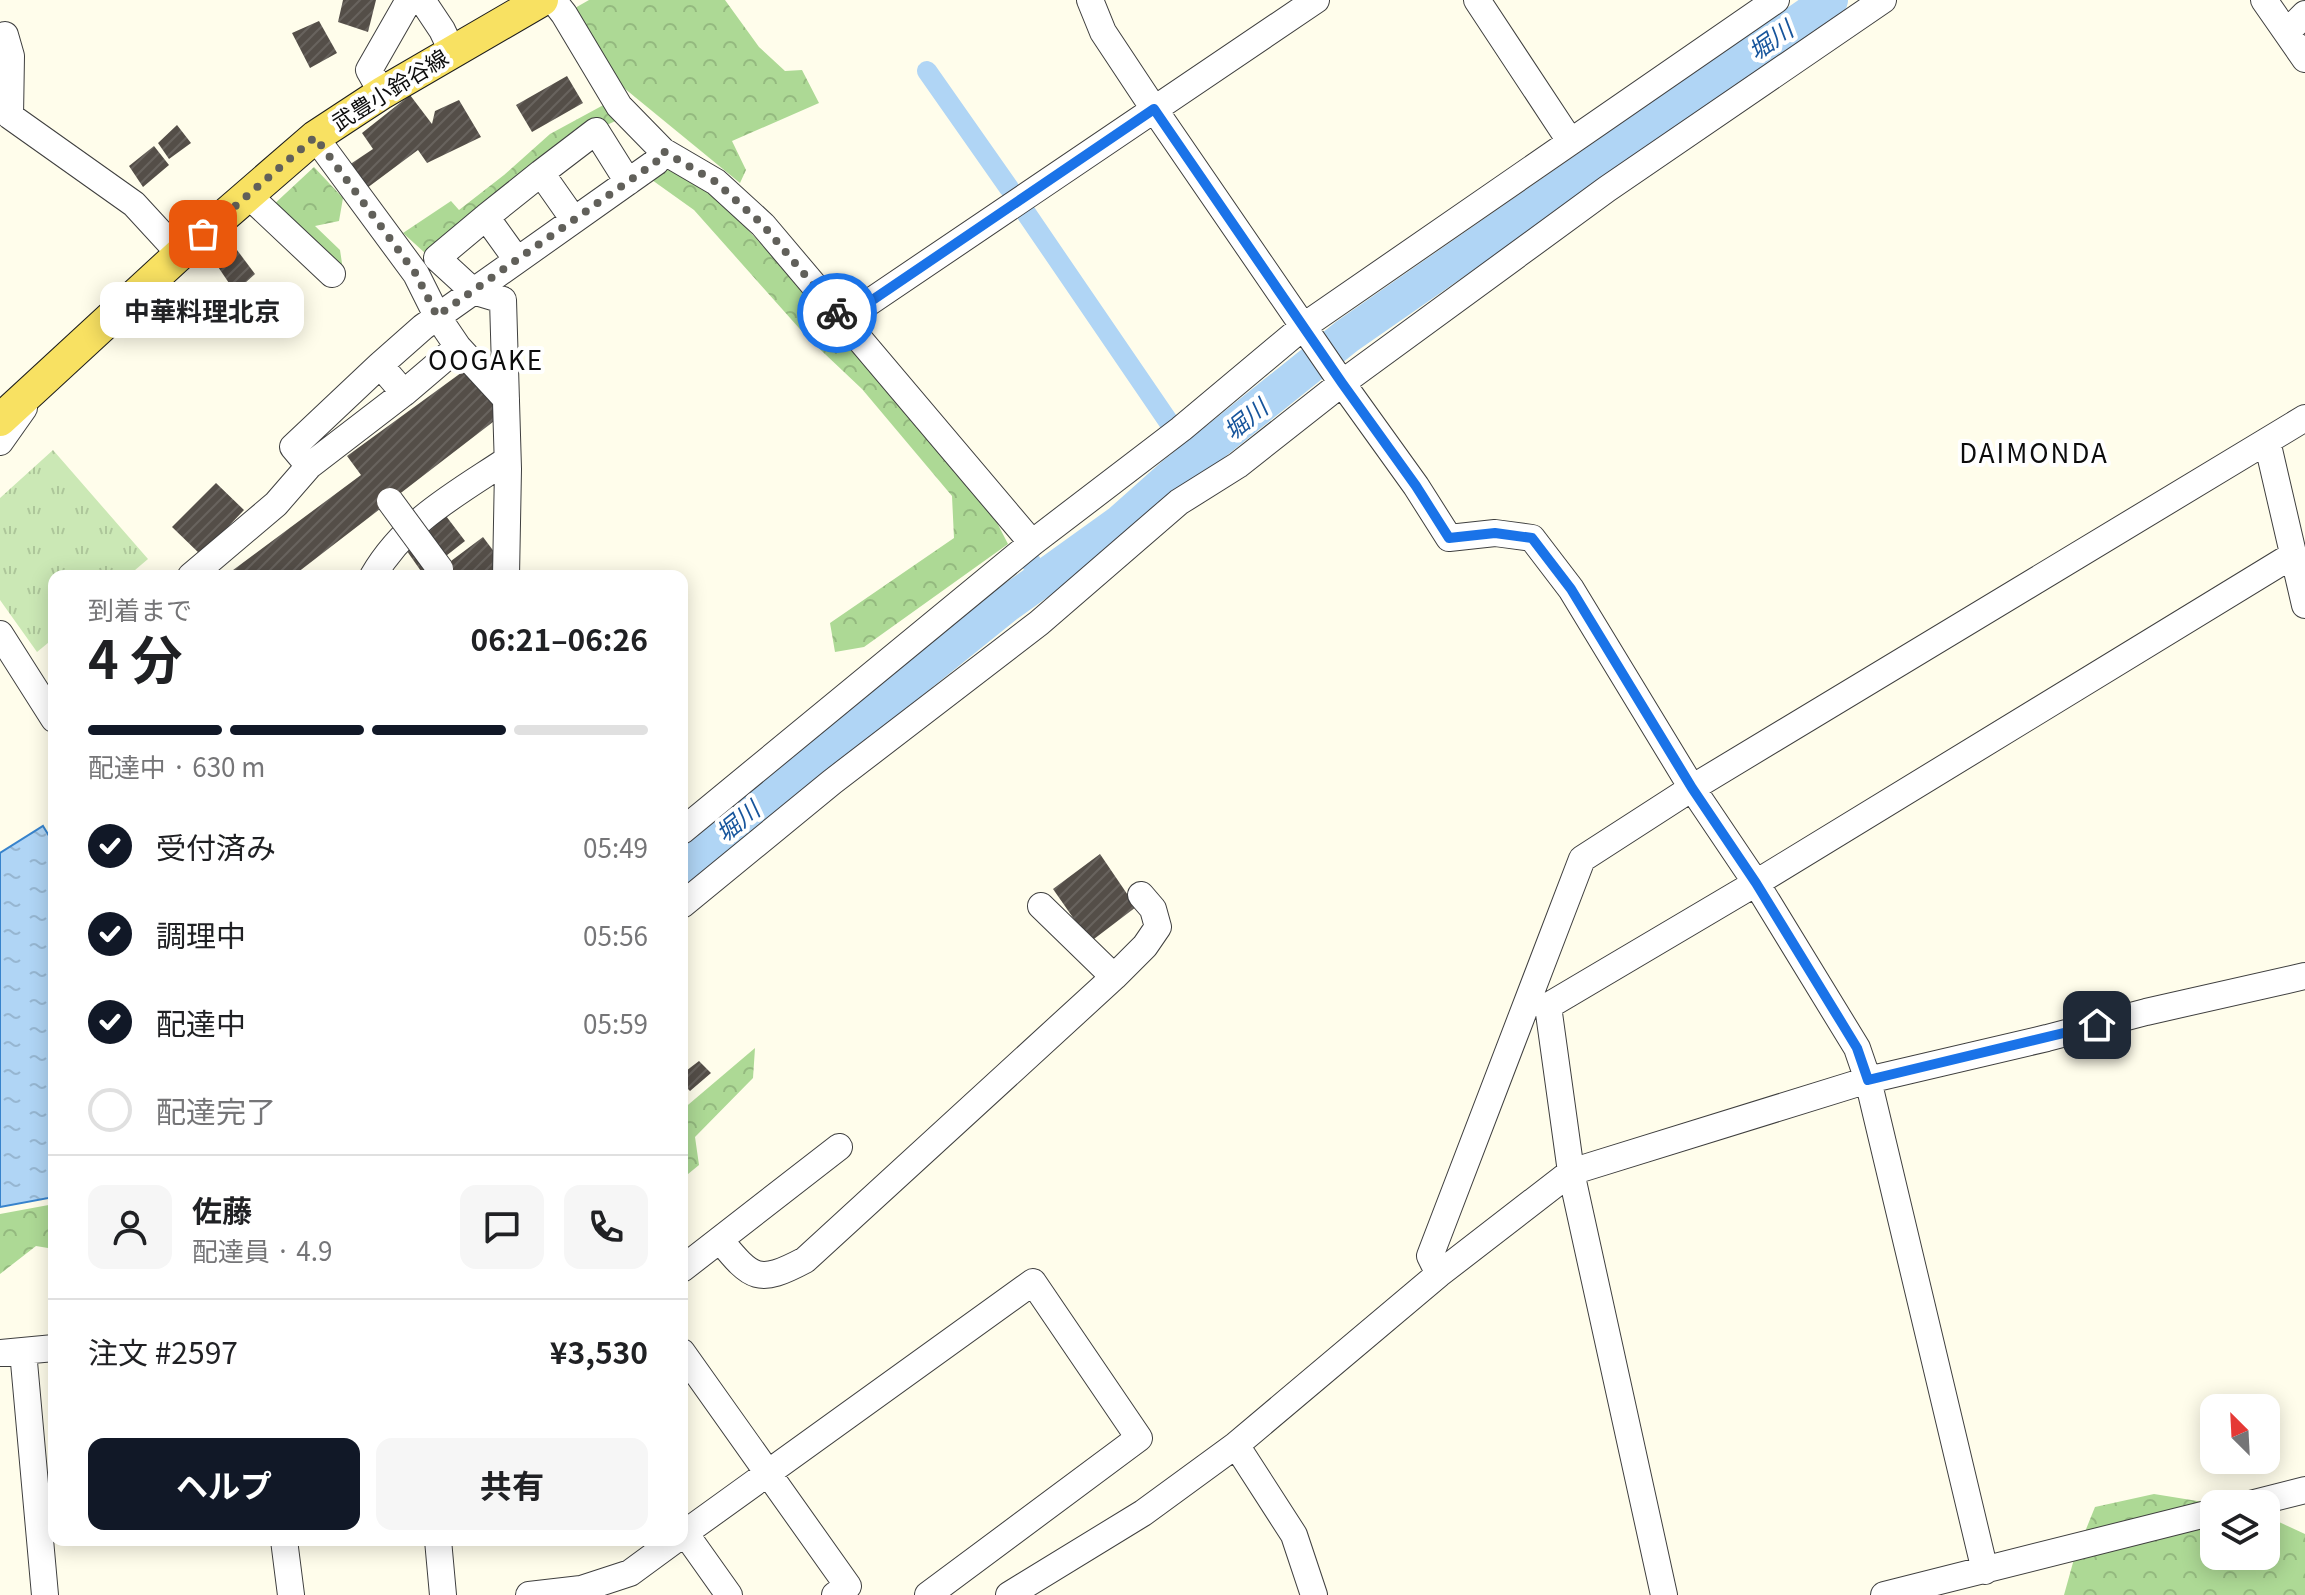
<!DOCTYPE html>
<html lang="ja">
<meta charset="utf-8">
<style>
body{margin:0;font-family:Georgia,"Noto Sans JP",serif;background:#f6f6f6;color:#202124;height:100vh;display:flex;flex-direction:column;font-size:30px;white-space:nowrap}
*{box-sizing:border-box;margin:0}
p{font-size:26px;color:#757577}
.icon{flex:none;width:44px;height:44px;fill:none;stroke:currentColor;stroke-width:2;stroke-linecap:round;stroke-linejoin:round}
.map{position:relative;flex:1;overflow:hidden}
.panel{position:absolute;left:48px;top:570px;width:640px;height:976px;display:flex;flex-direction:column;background:#fff;border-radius:16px;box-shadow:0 4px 20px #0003}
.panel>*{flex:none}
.needle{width:52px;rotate:336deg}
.buttons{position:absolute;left:2200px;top:1394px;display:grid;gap:16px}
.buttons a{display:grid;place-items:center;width:80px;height:80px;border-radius:16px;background:#fff;box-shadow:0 4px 20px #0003;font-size:40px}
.pin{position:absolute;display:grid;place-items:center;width:68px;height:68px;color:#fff;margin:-34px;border-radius:16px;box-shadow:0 4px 12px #0006}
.courier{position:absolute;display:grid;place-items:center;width:80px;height:80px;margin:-40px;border:6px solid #1a73e8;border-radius:50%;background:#fff;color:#222;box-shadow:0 2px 10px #0007}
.bubble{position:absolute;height:56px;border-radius:16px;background:#fff;box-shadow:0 4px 20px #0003;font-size:26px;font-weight:700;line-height:56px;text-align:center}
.summary em{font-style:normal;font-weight:700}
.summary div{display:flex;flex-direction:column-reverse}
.summary{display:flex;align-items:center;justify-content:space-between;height:136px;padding:0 40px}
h1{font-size:52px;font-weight:700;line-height:60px}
.bar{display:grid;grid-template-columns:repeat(4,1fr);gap:12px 8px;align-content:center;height:96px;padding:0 40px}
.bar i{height:10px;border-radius:6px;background:#e0e0e0}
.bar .selected{background:#111827}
.bar p{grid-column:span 4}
.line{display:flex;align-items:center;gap:20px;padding:0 40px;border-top:2px solid #e0e0e0}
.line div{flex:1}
.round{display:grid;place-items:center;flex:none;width:84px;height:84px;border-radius:16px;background:#f6f6f6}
ol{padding:0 40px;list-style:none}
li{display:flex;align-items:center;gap:24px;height:88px}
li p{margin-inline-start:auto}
li .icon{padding:8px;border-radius:50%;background:#111827;color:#fff;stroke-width:4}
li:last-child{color:#757577}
li i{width:44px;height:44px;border:4px solid #e0e0e0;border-radius:50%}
.cta{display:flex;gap:16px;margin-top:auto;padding:16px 40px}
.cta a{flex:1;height:92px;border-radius:16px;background:#111827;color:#fff;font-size:32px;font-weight:700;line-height:92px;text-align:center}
.cta a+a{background:#f6f6f6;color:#202124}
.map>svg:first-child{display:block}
.forest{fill:url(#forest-crowns)}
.park{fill:url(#park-tufts)}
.water{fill:url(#water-ripples);stroke:#3783cc;stroke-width:2}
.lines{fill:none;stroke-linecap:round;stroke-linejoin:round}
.canal{stroke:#b0d5f5;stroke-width:20}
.river{stroke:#b0d5f5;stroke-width:36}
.building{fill:url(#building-hatch)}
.minor-casing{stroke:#3f3f3f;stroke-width:28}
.major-casing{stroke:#1d1d1d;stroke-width:34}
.minor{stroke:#fff;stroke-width:26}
.major{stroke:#f8e162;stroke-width:32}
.minor-bridge-casing{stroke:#3f3f3f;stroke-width:28;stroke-linecap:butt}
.minor-bridge{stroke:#fff;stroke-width:26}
.done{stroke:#61605a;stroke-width:8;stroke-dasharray:0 14.4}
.route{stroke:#1a73e8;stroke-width:10}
.labels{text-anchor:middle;stroke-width:8;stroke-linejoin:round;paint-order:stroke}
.street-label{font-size:22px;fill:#0c0c0c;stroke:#fff}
.water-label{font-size:24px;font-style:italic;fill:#17559c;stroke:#fff}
.quarter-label{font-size:26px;letter-spacing:2px;fill:#0c0c0c;stroke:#fff}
</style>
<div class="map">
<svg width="2305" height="1595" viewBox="0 0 2305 1595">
<defs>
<pattern id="forest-crowns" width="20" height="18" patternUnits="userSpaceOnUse" patternTransform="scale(2)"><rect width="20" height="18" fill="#add995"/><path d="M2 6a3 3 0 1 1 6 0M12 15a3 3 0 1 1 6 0" fill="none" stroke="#94b97f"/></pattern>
<pattern id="park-tufts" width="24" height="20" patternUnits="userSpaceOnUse" patternTransform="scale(2)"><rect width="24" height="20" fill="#cbe8b5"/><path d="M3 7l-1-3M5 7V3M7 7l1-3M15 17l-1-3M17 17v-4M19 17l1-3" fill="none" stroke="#adc69a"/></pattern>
<pattern id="water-ripples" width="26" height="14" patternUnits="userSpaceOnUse" patternTransform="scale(2)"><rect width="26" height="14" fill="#b0d5f5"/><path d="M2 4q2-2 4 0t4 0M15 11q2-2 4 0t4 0" fill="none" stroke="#96b6d1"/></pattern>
<pattern id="building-hatch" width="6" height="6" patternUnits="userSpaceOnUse" patternTransform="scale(2)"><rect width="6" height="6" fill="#544e48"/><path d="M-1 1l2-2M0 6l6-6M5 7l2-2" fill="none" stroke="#68635e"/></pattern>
</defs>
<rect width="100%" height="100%" fill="#fffdeb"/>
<path class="forest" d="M 589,0 L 725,0 L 759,47 L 785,71 L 802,70 L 819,103 L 732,141 L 746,170 L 740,183 L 613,79 L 575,8 Z
M 609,102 L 622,118 L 561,146 L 425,253 L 403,233 L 451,201 L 459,210 L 504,175 L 550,134 Z
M 665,164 L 709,188 L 777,261 L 993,515 L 1008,544 L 864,647 L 835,652 L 830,623 L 954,538 L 952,496 L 862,389 L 807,337 L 694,210 L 652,180 Z
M 314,167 L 343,198 L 339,221 L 315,226 L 340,250 L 343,270 L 271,207 Z
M 755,1048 L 753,1078 L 695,1137 L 699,1165 L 682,1179 L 682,1110 Z
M 54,1204 L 54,1249 L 36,1246 L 0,1274 L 0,1214 Z
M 2154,1494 L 2216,1504 L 2214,1556 L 2266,1556 L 2266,1516 L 2305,1534 L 2305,1595 L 2064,1595 L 2074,1559 L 2095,1507 Z"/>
<path class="park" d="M 53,450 L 148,559 L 128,576 L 54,576 L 54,638 L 37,652 L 0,600 L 0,498 Z"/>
<path class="water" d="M 43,826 L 54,844 L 54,1197 L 0,1207 L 0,853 Z"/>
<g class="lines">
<path class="canal" d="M 927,71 L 1009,188
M 1026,213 L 1168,421
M 1183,441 L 1198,457
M 1028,558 L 1042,578"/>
<path class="river" d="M 682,866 L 1007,604 L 1120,523 L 1175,474 L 1347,336 L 1830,0"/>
</g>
<path class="building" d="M 343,0 L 376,0 L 368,32 L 338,22 Z
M 319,21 L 337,53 L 310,68 L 292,33 Z
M 567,76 L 583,103 L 532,132 L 516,105 Z
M 410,95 L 432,124 L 435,111 L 459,100 L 481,137 L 427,163 L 418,150 L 367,188 L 349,165 L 373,149 L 362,133 Z
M 177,125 L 191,143 L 169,159 L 158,143 Z
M 154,146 L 169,165 L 143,187 L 129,166 Z
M 228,238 L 255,274 L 235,292 L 210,255 Z
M 465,370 L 502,415 L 293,576 L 225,576 L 361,475 L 347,456 Z
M 216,483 L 244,510 L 201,555 L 172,527 Z
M 443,512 L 465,541 L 423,574 L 402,544 Z
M 483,537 L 504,565 L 490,576 L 431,576 Z
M 1100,854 L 1136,907 L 1090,942 L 1053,889 Z
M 699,1061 L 711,1073 L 690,1091 L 682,1083 L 682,1074 Z"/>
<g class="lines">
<defs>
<path id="minor" d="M 422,0 L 442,30 L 452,51
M 553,0 L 564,14 L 619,106 L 663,151 L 716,182 L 763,225 L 1032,543
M 1090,0 L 1103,32 L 1154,109 L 1342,383 L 1416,486 L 1449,538 L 1495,533 L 1532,538 L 1571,589 L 1692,788 L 1756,883 L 1857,1048 L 1868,1080 L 1985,1571
M 1477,0 L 1570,141
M 2264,0 L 2305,59
M 2287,32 L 2305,14
M 5,35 L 11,56 L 10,116 L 134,204 L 180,254
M 382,93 L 369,70 L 409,0
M 315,137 L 416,274 L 437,316 L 458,347 L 506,399
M 541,173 L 596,131 L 628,182
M 248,195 L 332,274
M 486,217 L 437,258 L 473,291 L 503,300 L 508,469 L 506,576
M 517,260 L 486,217 L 541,173 L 574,220
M 843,320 L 1316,0
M 404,393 L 380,365 L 423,327 L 656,162 L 663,151
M 2267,441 L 2305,605
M 0,442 L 24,408
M 309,466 L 293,447 L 380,365
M 191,576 L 276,504 L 309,466 L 404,393 L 458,347
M 373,576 C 405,521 456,494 507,460
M 0,634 L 54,719
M 682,831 L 1032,543 L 1181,429 L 1304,326 L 1776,0
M 682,905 L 832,782 L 1039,623 L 1179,502 L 1238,465 L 1342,383 L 1607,189 L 1883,0
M 1041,906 L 1114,977
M 720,1240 C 752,1279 758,1285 805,1260 L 1114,977 L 1145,946 L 1158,927 L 1153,909 L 1141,895
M 682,1269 L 839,1147
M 1439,1274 L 1430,1256 L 1582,859 L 1692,788 L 2305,418
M 23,1351 L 45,1595
M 682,1352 L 848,1586 L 835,1595
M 0,1353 L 54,1348
M 1236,1445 L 1294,1535 L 1314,1595
M 2250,1504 L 2305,1490
M 685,1533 L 729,1595
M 682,1535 L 1033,1282 L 1139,1438 L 928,1595
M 284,1540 L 291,1595
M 438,1540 L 443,1595
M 529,1595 L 581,1589 L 630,1573 L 675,1540
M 1009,1595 L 1143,1513 L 1236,1445 L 1439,1274 L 1571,1172 L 1868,1080 L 2047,1038 L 2146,1012 L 2305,976
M 1664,1595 L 1571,1172 L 1548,1006 L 1756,883 L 2293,555
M 1884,1595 L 2214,1512"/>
<path id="major" d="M 0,420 L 180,254 L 315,137 L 382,93 L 542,0"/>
</defs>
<use href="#minor" class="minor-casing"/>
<use href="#major" class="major-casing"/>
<use href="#minor" class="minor"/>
<use href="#major" class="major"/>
<defs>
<path id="minor-bridge" d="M 390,501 L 440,569"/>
</defs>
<use href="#minor-bridge" class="minor-bridge-casing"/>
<use href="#minor-bridge" class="minor-bridge"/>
</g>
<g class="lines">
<path class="done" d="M 203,234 L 315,137 L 416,274 L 437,316 L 656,162 L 663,151 L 716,182 L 763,225 L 837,313"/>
<path class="route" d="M 837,313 L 843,320 L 1154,109 L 1342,383 L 1416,486 L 1449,538 L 1495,533 L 1532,538 L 1571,589 L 1692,788 L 1756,883 L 1843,1025 L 1857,1048 L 1868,1080 L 2097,1025"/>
</g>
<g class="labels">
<g class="street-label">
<text transform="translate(390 90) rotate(-32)" y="8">武豊小鈴谷線</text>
</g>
<g class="water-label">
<text transform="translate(1771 41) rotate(-35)" y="8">堀川</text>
<text transform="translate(1246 420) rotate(-39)" y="8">堀川</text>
<text transform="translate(738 822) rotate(-39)" y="8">堀川</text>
</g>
<g class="quarter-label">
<text x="486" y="370">OOGAKE</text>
<text x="2034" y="463">DAIMONDA</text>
</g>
</g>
</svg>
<div class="buttons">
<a><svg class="needle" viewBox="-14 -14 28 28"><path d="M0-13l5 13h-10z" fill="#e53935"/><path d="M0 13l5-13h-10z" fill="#757577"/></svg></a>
<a><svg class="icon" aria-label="layers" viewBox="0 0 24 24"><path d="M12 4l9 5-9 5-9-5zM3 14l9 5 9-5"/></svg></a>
</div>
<div class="pin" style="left:203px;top:234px;background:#ea580c"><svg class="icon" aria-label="bag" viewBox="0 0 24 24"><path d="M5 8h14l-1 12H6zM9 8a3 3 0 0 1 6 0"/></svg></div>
<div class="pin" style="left:2097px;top:1025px;background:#1f2937"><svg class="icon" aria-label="home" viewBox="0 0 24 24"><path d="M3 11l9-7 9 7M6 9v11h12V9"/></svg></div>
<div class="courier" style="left:837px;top:313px"><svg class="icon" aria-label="bike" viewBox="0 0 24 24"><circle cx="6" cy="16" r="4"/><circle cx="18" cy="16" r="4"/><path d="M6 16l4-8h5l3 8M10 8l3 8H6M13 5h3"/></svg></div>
<div class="bubble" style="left:100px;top:282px;width:204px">中華料理北京</div>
<section class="panel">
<div class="summary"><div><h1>4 分</h1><p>到着まで</p></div><em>06:21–06:26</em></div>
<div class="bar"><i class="selected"></i><i class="selected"></i><i class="selected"></i><i></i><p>配達中 · 630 m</p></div>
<ol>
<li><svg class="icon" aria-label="check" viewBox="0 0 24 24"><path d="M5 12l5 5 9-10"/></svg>受付済み<p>05:49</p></li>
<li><svg class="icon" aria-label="check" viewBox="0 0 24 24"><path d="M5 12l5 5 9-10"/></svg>調理中<p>05:56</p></li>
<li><svg class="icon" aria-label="check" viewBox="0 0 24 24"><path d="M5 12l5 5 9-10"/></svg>配達中<p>05:59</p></li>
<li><i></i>配達完了</li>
</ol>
<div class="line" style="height:144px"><a class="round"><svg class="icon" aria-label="person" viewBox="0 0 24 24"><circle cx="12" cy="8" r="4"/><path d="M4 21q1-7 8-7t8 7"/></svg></a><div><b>佐藤</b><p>配達員 · 4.9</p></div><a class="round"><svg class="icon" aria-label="chat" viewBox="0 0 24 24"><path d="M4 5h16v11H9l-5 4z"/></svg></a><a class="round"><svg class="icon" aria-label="phone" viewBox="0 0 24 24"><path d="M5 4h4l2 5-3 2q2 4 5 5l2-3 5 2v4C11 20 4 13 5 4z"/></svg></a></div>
<div class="line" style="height:104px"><div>注文 #2597</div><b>¥3,530</b></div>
<div class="cta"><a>ヘルプ</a><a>共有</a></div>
</section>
</div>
